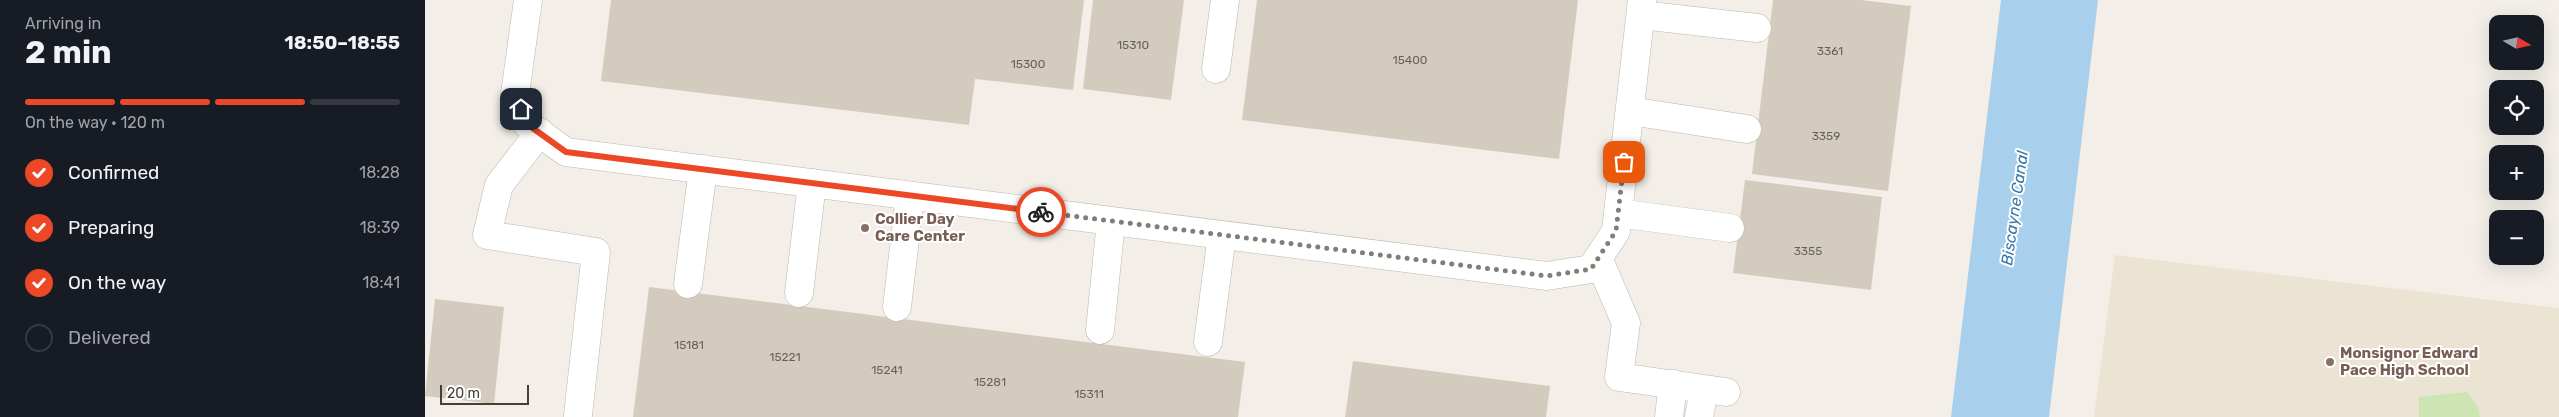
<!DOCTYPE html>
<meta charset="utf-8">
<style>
body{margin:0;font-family:Rubik,sans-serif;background:#242831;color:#f1f3f6;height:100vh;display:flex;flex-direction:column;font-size:19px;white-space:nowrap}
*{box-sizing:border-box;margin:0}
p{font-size:16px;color:#9ea1a6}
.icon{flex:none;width:28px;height:28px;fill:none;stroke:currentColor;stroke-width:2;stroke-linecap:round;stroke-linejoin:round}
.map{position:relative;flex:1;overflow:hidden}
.drawer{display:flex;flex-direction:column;background:#171b24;width:425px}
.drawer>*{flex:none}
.needle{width:32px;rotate:99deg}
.tools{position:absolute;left:2064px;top:15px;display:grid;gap:10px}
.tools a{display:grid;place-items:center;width:55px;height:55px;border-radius:10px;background:#171b24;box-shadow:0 5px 20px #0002;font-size:25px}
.scale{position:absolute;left:15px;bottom:12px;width:89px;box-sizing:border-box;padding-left:5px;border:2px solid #454037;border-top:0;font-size:14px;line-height:18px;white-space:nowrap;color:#454037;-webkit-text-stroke:4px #fff;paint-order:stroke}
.pin{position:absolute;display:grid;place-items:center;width:42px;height:42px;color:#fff;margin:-21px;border-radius:10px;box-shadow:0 2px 8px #0006}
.courier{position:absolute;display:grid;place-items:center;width:50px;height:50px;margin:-25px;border:4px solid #ec4726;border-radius:50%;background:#fff;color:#222;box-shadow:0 1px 6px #0007}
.headline em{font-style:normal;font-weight:700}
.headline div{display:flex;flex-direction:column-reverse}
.headline{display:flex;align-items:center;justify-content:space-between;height:85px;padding:0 25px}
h1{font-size:32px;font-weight:700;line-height:38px}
.bar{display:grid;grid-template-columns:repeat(4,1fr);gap:8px 5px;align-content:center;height:60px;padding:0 25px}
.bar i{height:6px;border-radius:4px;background:#363941}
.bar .active{background:#ec4726}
.bar p{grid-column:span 4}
ol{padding:0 25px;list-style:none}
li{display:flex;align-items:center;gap:15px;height:55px}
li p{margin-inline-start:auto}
li .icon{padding:5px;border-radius:50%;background:#ec4726;color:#fff;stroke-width:4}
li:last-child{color:#9ea1a6}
li i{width:28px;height:28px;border:2px solid #363941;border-radius:50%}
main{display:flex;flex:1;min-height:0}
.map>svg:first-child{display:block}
.education{fill:#ebe4d2}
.green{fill:#cde4b3}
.water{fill:#a8cfeb}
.building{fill:#d3cbbe}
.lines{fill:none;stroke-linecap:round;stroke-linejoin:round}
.minor-casing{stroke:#bdb7ab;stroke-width:29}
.minor{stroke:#fff;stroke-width:28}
.done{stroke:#827d75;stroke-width:5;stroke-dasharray:0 9}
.route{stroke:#ec4726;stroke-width:6}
.education-dot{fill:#8d6e63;stroke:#fff;stroke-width:2}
.labels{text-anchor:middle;stroke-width:4;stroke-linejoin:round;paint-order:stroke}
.number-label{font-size:12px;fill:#686359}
.education-label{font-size:15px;font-weight:bold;fill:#785e54;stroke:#fff;text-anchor:start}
.water-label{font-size:16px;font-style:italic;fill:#3777aa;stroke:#fff}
</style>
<main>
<section class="drawer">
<div class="headline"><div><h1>2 min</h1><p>Arriving in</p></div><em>18:50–18:55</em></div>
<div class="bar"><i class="active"></i><i class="active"></i><i class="active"></i><i></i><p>On the way · 120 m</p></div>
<ol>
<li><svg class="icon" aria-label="check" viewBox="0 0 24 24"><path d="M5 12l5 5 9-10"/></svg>Confirmed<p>18:28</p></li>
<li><svg class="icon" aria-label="check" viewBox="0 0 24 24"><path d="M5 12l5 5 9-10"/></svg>Preparing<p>18:39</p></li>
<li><svg class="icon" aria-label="check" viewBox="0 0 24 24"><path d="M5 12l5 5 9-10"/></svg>On the way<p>18:41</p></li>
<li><i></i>Delivered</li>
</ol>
</section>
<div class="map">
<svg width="2134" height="417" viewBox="0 0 2134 417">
<rect width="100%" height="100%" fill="#f3efe8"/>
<path class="education" d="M 1690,255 L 2134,308 L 2134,417 L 1669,417 Z"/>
<path class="green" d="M 2042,392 L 2053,406 L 2055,417 L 1994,417 L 1994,397 Z"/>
<path class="water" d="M 1576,0 L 1673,0 L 1624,417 L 1526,417 Z"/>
<path class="building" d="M 186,0 L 659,0 L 648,90 L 550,79 L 544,125 L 176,81 Z
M 668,0 L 759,0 L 746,100 L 658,89 Z
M 832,0 L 1153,0 L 1134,159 L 817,120 Z
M 1348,0 L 1436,0 L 1486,6 L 1463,191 L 1327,174 Z
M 1320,180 L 1457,197 L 1446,290 L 1308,273 Z
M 224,287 L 820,362 L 813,417 L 208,417 Z
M 10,299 L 79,307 L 69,404 L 0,396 Z
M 928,361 L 1125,386 L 1121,417 L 920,417 Z"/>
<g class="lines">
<defs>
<path id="minor" d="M 103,0 L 90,94 L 102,124 L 141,152 L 1122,276 L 1166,269 L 1191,231 L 1217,0
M 1216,15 L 1332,28
M 791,69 L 800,0
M 1205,111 L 1322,129
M 115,132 L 74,185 L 62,235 L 171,252 L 153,415
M 1193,213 L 1305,228
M 1173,258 L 1201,323 L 1194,377 L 1301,392
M 263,284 L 278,169
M 374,293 L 387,183
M 472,307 L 485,196
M 675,330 L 686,221
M 783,342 L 797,235
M 1244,417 L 1248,384
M 1274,417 L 1279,389"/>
</defs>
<use href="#minor" class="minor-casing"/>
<use href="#minor" class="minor"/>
</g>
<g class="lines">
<path class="done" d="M 616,212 L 1122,276 L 1166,269 L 1191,231 L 1199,162"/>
<path class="route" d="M 96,109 L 102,124 L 141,152 L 616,212"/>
</g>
<g class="education-dot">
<circle cx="440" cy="228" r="5"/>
<circle cx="1905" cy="362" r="5"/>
</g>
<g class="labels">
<g class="number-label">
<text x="708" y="49">15310</text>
<text x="1405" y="55">3361</text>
<text x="985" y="64">15400</text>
<text x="603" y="68">15300</text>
<text x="1401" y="140">3359</text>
<text x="1383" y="255">3355</text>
<text x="264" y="349">15181</text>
<text x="360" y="361">15221</text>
<text x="462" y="374">15241</text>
<text x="565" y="386">15281</text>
<text x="664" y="398">15311</text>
</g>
<g class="education-label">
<text x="450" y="224">Collier Day<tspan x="450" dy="17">Care Center</tspan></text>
<text x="1915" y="358">Monsignor Edward<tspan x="1915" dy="17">Pace High School</tspan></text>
</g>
<g class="water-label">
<text transform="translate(1589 208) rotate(-82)" y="6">Biscayne Canal</text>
</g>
</g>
</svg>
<div class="tools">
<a><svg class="needle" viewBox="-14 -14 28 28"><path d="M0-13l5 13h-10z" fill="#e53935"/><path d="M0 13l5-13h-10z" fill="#9ea1a6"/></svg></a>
<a><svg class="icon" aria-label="locate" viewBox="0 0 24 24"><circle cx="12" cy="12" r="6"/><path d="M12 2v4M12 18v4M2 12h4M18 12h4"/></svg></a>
<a>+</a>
<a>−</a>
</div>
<div class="scale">20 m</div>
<div class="pin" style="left:1199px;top:162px;background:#ea580c"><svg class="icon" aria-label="bag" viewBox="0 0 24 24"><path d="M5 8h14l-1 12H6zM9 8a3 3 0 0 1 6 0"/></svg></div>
<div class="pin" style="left:96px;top:109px;background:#1f2937"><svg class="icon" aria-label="home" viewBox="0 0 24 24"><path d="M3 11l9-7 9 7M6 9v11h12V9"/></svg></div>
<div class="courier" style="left:616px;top:212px"><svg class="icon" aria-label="bike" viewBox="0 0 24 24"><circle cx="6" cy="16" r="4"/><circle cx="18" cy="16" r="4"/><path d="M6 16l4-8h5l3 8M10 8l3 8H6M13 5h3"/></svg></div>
</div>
</main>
